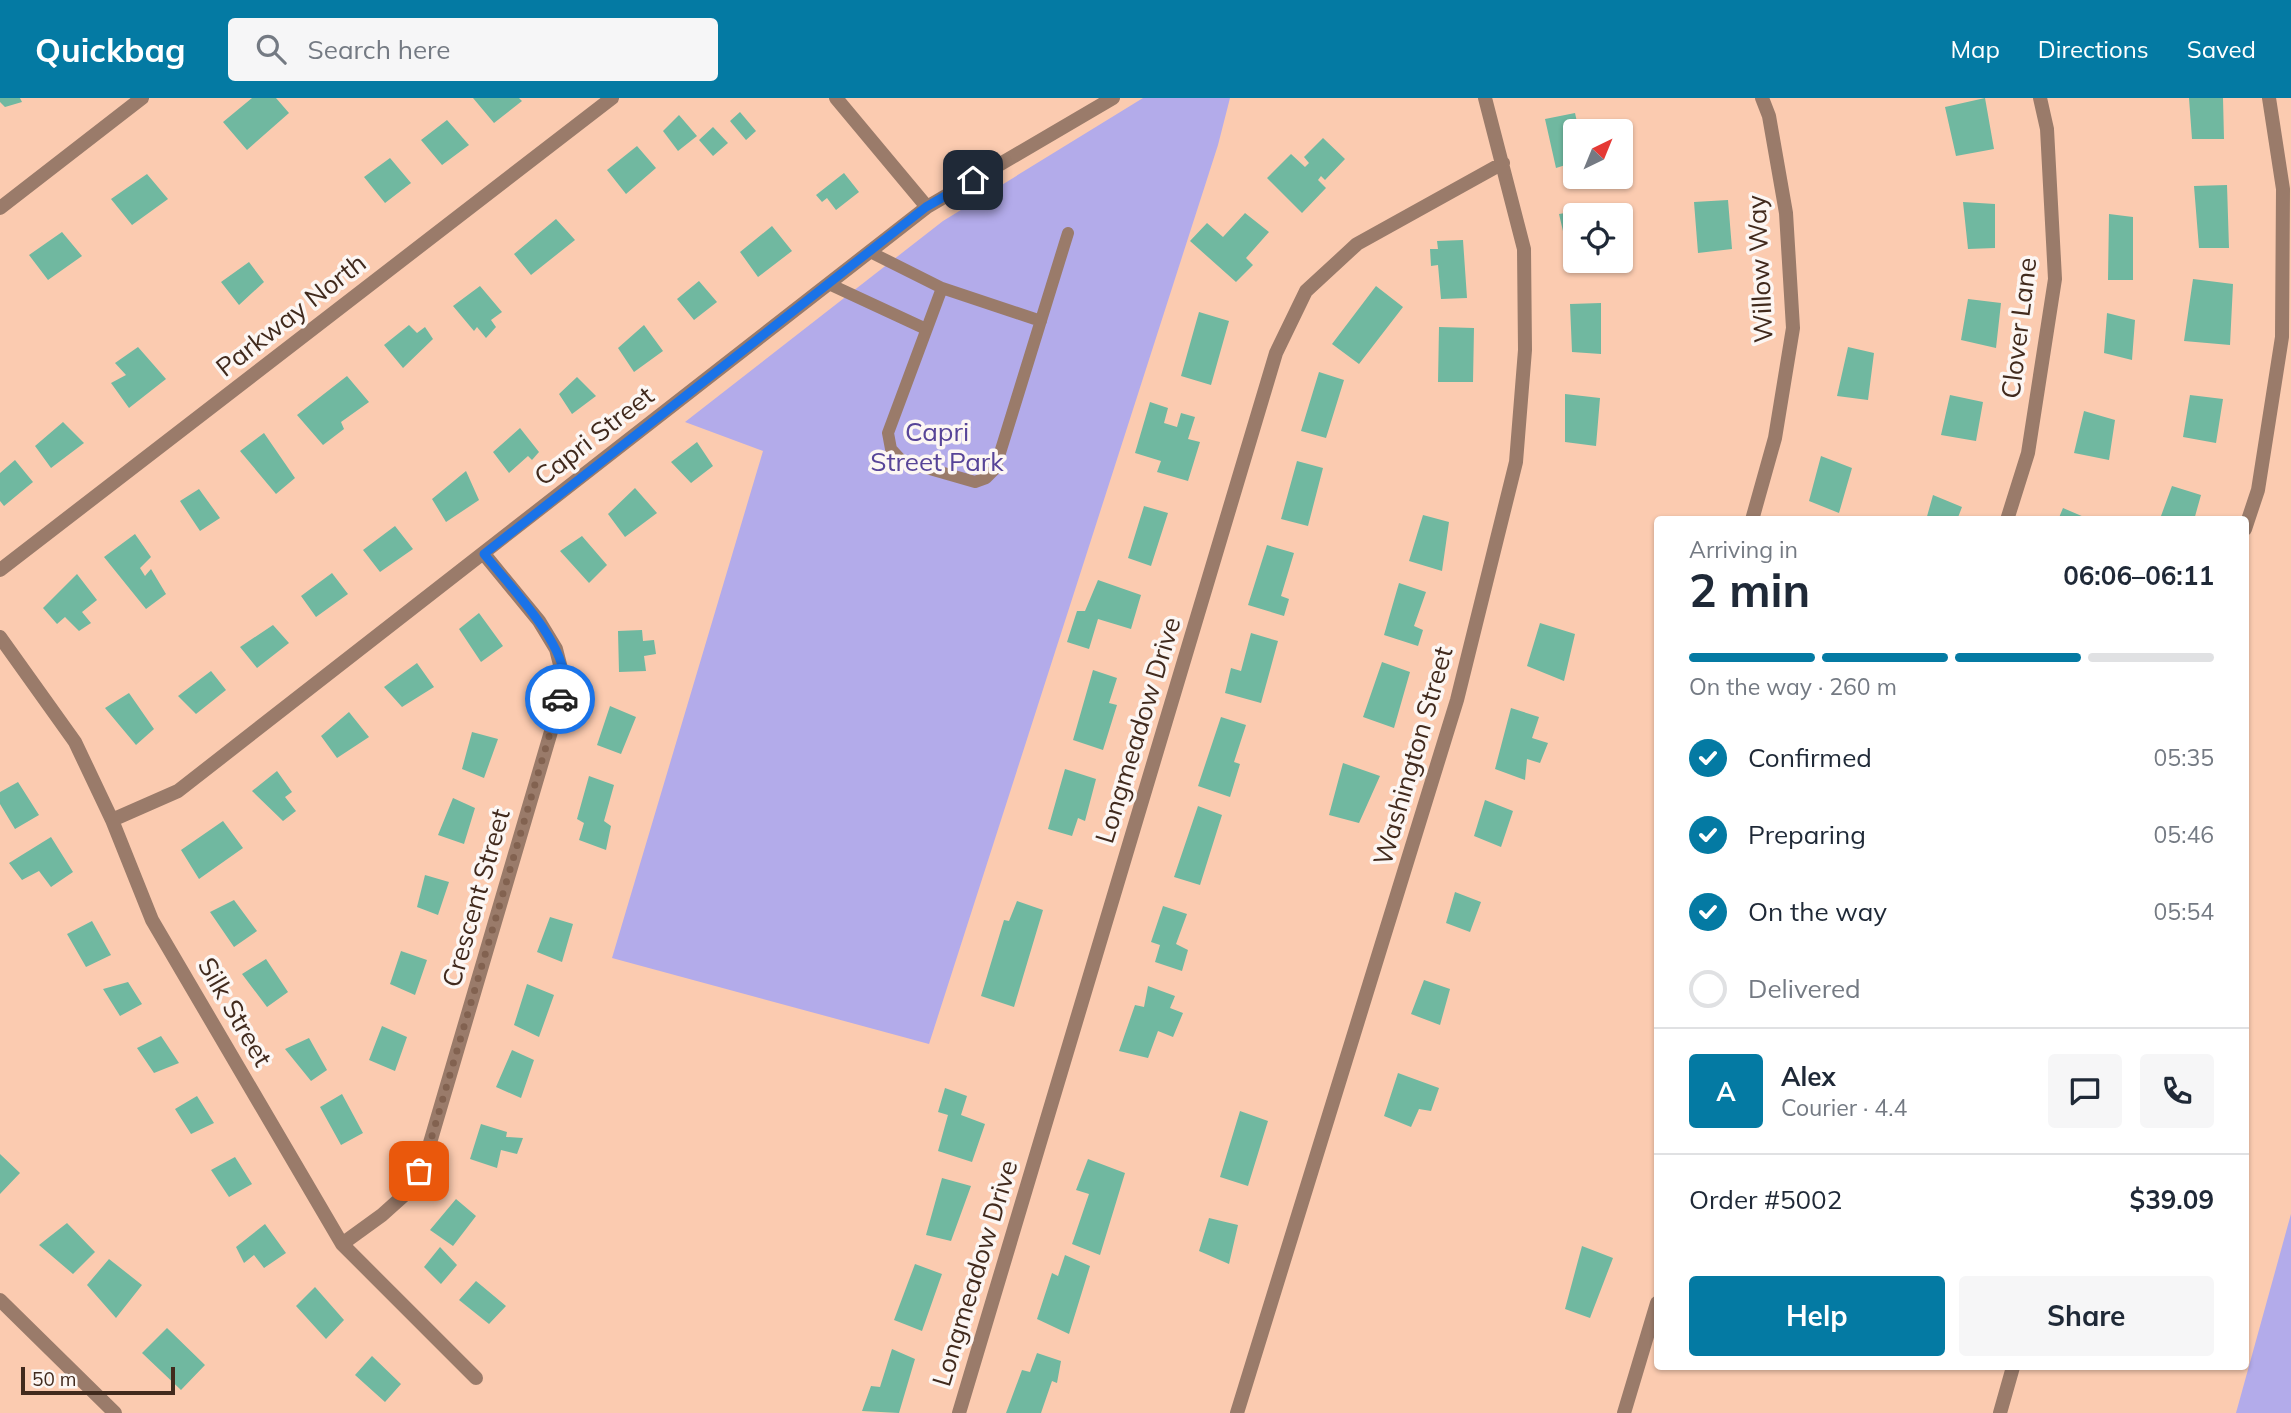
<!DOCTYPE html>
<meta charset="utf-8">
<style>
body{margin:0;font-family:Mulish,sans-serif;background:#f6f6f7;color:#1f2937;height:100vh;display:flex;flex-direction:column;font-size:26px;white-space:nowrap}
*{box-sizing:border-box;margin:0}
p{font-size:23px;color:#747a83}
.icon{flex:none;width:38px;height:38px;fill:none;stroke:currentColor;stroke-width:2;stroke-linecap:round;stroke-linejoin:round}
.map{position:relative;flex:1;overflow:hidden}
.drawer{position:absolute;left:1654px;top:418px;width:595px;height:854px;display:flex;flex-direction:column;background:#fff;border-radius:7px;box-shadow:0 2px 5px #0004}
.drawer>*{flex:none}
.needle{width:46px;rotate:43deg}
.buttons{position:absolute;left:1563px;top:21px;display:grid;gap:14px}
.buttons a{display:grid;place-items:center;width:70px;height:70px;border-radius:7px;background:#fff;box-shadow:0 2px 5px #0004;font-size:35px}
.scale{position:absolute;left:21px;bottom:18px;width:154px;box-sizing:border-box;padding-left:7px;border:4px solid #412a1d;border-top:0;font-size:19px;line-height:24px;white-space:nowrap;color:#412a1d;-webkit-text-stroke:5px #fcf6f3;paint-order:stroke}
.pin{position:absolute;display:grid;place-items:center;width:60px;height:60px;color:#fff;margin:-30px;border-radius:14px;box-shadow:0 4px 10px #0006}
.courier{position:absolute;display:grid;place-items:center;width:70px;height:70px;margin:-35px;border:5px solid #1a73e8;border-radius:50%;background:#fff;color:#222;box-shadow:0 2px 9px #0007}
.summary em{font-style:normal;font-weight:700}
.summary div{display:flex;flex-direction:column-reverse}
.summary{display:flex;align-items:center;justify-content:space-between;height:119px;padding:0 35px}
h1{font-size:46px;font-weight:700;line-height:52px}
.bar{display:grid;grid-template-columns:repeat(4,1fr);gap:10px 7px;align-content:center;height:84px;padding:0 35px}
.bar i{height:9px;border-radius:5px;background:#e0e1e3}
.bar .selected{background:#047aa3}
.bar p{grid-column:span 4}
.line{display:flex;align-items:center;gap:18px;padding:0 35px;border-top:2px solid #e0e1e3}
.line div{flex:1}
.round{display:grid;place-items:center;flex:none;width:74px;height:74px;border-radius:7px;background:#f6f6f7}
ol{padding:0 35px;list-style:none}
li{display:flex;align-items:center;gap:21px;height:77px}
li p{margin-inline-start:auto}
li .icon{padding:7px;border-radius:50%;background:#047aa3;color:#fff;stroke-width:4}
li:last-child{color:#747a83}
li i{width:38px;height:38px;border:4px solid #e0e1e3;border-radius:50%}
.primary-button{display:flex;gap:14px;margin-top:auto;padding:14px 35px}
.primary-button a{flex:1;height:80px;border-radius:7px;background:#047aa3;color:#fff;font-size:28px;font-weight:700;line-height:80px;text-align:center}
.primary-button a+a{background:#f6f6f7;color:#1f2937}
header{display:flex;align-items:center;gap:42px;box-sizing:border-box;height:98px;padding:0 35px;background:#047aa3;color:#fff}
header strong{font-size:33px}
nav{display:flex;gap:38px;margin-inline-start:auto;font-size:24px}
.search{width:490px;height:63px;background:#f6f6f7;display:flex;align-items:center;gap:18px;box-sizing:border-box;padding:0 24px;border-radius:7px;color:#747a83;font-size:26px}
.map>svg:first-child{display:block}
.green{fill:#b3abea}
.building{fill:#70b8a0}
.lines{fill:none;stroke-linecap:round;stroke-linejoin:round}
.service{stroke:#9a7b6a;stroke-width:12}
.minor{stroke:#9a7b6a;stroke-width:14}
.tertiary{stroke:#9a7b6a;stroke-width:14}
.done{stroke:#826250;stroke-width:7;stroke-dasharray:0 12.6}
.route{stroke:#1a73e8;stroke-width:9}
.labels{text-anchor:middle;stroke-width:7;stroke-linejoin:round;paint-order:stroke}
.street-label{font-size:26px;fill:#412a1d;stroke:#fcf6f3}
.park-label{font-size:26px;fill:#574498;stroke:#fcf6f3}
</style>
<header>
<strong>Quickbag</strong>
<div class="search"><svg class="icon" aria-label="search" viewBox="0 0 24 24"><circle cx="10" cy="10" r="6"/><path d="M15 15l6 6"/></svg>Search here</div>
<nav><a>Map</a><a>Directions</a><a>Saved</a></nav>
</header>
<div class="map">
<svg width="2291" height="1315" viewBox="0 0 2291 1315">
<rect width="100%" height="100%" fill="#fbcbb0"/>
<path class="green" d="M 1143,0 L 1230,0 L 1218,47 L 929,946 L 612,860 L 763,353 L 685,324 L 943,123 Z
M 2291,1116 L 2291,1315 L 2236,1315 Z"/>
<path class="building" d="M 0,0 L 20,0 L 22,4 L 5,9 L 0,4 Z
M 252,0 L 276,0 L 289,15 L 247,52 L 223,24 Z
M 473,0 L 519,0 L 522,3 L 494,25 Z
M 1985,0 L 1994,51 L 1956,58 L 1945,9 Z
M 2189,0 L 2223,0 L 2224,41 L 2192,41 Z
M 740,14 L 756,33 L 746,42 L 730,23 Z
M 1575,15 L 1579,33 L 1575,33 L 1575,64 L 1556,70 L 1545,21 Z
M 679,17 L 697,38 L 678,53 L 663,33 Z
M 447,22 L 469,47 L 442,67 L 421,42 Z
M 713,29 L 728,45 L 713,58 L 699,42 Z
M 1323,40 L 1345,61 L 1325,82 L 1321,78 L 1318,82 L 1326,90 L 1302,115 L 1267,80 L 1291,56 L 1305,69 L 1309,65 L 1304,59 Z
M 637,48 L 656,70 L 626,96 L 607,72 Z
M 390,60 L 411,85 L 385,105 L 364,79 Z
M 844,75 L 859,94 L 836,112 L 827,100 L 822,104 L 816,97 Z
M 147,76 L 168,101 L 132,127 L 111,101 Z
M 2227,87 L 2229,150 L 2199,150 L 2194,88 Z
M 1728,102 L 1732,151 L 1698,155 L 1694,104 Z
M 1963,104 L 1995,106 L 1995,150 L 1968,151 Z
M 1591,111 L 1593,117 L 1575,117 L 1575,163 L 1570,163 L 1559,116 Z
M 1245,115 L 1269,134 L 1246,160 L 1253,167 L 1236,184 L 1190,143 L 1207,125 L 1223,139 Z
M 2109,116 L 2133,119 L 2133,182 L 2108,182 Z
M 556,121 L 575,142 L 531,177 L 514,156 Z
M 772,128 L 792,153 L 758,179 L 740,154 Z
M 62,134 L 82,158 L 48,182 L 29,157 Z
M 1463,142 L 1467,200 L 1441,201 L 1438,167 L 1431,168 L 1430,151 L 1438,151 L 1437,143 Z
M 249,164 L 264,184 L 239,207 L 221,184 Z
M 2193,181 L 2233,186 L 2230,247 L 2184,243 Z
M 699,183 L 717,204 L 694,222 L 677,201 Z
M 480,188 L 502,214 L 491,222 L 496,229 L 486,240 L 477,229 L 474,233 L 453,208 Z
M 1376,188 L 1403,209 L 1359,266 L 1332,246 Z
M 1968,201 L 2001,205 L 1996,250 L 1961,242 Z
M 1601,205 L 1601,256 L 1572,254 L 1570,206 Z
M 1199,214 L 1229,223 L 1211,287 L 1181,278 Z
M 2107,215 L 2135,222 L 2132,262 L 2104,255 Z
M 409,227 L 417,235 L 425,229 L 433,241 L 403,270 L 384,247 Z
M 644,227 L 663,253 L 634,274 L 618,250 Z
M 1439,229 L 1474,230 L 1473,284 L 1438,284 Z
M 138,249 L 166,281 L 129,310 L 111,285 L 126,277 L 115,265 Z
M 1848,249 L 1874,255 L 1868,302 L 1837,298 Z
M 1319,274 L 1344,282 L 1326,340 L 1301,333 Z
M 347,278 L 369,304 L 341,324 L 344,331 L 323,347 L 297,317 Z
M 577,279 L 596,298 L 572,316 L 559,296 Z
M 1565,296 L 1600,300 L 1596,348 L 1565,344 Z
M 1950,297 L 1983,304 L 1976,343 L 1941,337 Z
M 2190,297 L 2223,301 L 2216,345 L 2183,339 Z
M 1150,304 L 1168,310 L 1164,325 L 1177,329 L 1181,315 L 1195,319 L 1188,341 L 1200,344 L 1188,383 L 1157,374 L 1161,363 L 1135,355 Z
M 2084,313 L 2115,322 L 2109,362 L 2074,355 Z
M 63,324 L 84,345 L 51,370 L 35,348 Z
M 520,330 L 539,354 L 532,362 L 528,358 L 509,375 L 493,354 Z
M 264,335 L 295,380 L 276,396 L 240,353 Z
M 697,344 L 713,368 L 691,385 L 671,364 Z
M 1821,358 L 1852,370 L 1839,415 L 1809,403 Z
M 15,362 L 33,384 L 4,408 L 0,403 L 0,375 Z
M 1297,363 L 1323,370 L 1308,428 L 1281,421 Z
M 466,373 L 479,402 L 446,424 L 432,401 Z
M 2172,388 L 2201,397 L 2194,422 L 2172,422 L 2161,418 Z
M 635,390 L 657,415 L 625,439 L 608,416 Z
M 199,391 L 220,420 L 200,433 L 180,403 Z
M 1933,397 L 1962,409 L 1957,422 L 1926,422 Z
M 1144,408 L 1168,415 L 1151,468 L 1128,460 Z
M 2063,410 L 2091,422 L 2058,422 Z
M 1423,417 L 1449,424 L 1442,473 L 1409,463 Z
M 395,428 L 413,451 L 380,474 L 363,452 Z
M 135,436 L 151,459 L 140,470 L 145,478 L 151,471 L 166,496 L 146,511 L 104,459 Z
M 582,438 L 607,467 L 589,485 L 560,453 Z
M 1267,447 L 1294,455 L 1281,498 L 1289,501 L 1284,518 L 1248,507 Z
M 332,475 L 348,496 L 316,519 L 301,498 Z
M 77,476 L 97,502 L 82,514 L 91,525 L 79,533 L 65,519 L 57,526 L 43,510 Z
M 1098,482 L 1141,497 L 1131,531 L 1098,521 L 1089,551 L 1067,544 L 1077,513 L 1085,513 Z
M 1399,485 L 1426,494 L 1414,528 L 1423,532 L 1418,548 L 1384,537 Z
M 479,515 L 503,548 L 481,564 L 459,531 Z
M 1540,525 L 1575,536 L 1564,583 L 1527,568 Z
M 273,527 L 289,545 L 257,570 L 240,549 Z
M 642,532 L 643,543 L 654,542 L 656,556 L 644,558 L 646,573 L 619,574 L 618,533 Z
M 1251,535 L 1278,543 L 1261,605 L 1225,595 L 1231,570 L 1241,573 Z
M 1382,564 L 1410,574 L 1394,630 L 1363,619 Z
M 417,565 L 434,589 L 402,609 L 384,589 Z
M 1093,572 L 1117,580 L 1109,605 L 1117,607 L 1103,652 L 1073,642 Z
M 211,573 L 226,592 L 196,616 L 178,598 Z
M 129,595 L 154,631 L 136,647 L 105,610 Z
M 610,608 L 636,619 L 621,656 L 597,647 Z
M 1511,610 L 1539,619 L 1532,640 L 1548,645 L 1540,665 L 1527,661 L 1525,682 L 1495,671 Z
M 349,614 L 369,639 L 337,660 L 321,638 Z
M 1221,619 L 1246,627 L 1234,664 L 1240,666 L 1230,699 L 1198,688 Z
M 472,634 L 498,641 L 484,680 L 462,671 Z
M 1343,665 L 1380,678 L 1359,725 L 1329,717 Z
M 1065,671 L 1096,681 L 1085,723 L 1078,720 L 1072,738 L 1048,731 Z
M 277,673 L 292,694 L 285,699 L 296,713 L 283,723 L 252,693 Z
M 589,678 L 614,687 L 604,723 L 611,728 L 606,752 L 579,742 L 584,725 L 577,721 Z
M 18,684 L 39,717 L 15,731 L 0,706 L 0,694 Z
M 453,700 L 475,710 L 464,746 L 438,737 Z
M 1485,702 L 1513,713 L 1501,749 L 1474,738 Z
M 1198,708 L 1222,717 L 1200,787 L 1174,779 Z
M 223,723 L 243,750 L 199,781 L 181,752 Z
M 51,739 L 73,774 L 51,789 L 39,773 L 22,782 L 9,765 Z
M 425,777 L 449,784 L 438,817 L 417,809 Z
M 1455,794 L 1481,804 L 1470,834 L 1446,825 Z
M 234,802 L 257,833 L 234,849 L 210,814 Z
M 1017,803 L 1043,812 L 1014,909 L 981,898 L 1004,822 L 1009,823 Z
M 1163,808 L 1187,816 L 1176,846 L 1188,852 L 1182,873 L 1155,864 L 1160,847 L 1151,844 Z
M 550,819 L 573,826 L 562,864 L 537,854 Z
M 92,823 L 111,857 L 86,869 L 67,836 Z
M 401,853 L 427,862 L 415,897 L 390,886 Z
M 266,861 L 288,894 L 267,909 L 242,876 Z
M 1424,882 L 1450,891 L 1440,927 L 1411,916 Z
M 128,884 L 142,906 L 120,918 L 103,891 Z
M 527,886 L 554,897 L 539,939 L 514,927 Z
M 1148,888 L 1175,898 L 1170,910 L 1183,915 L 1173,939 L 1158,933 L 1148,960 L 1119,953 L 1135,907 L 1144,909 Z
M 382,928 L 407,939 L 395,973 L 369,962 Z
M 161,938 L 179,965 L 154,975 L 137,950 Z
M 309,940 L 327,972 L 311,983 L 285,951 Z
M 512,952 L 534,962 L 521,1000 L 496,989 Z
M 1398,975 L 1439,990 L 1431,1013 L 1419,1011 L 1411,1029 L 1384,1018 Z
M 945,990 L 967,998 L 961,1017 L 985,1026 L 972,1064 L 938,1053 L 948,1017 L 938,1014 Z
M 342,996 L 363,1035 L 341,1047 L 320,1009 Z
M 197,998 L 214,1025 L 191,1036 L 175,1011 Z
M 1240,1013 L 1268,1023 L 1248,1088 L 1220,1079 Z
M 481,1026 L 507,1034 L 506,1039 L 523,1040 L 517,1056 L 501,1052 L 497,1070 L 470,1061 Z
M 0,1056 L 20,1075 L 0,1096 Z
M 235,1059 L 252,1086 L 229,1099 L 211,1072 Z
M 1088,1061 L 1125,1075 L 1100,1157 L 1072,1146 L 1089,1096 L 1076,1092 Z
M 942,1080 L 971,1088 L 951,1143 L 926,1137 Z
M 456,1101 L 476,1118 L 453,1148 L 430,1132 Z
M 1209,1120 L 1238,1127 L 1229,1166 L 1199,1153 Z
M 67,1125 L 95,1154 L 73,1176 L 39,1147 Z
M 265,1126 L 286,1155 L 264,1170 L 254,1157 L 244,1165 L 236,1149 Z
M 1582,1148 L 1613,1160 L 1590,1220 L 1565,1211 Z
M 440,1149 L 457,1167 L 441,1186 L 424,1169 Z
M 1065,1157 L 1090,1168 L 1069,1236 L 1037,1221 L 1052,1175 L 1058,1178 Z
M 109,1161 L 142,1187 L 116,1220 L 87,1187 Z
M 915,1166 L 942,1176 L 922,1233 L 894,1222 Z
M 476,1183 L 506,1208 L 489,1226 L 459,1202 Z
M 315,1189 L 344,1222 L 326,1241 L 296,1208 Z
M 167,1230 L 205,1267 L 181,1292 L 142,1255 Z
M 892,1251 L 915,1261 L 899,1315 L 862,1313 L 871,1288 L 880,1289 Z
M 1037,1255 L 1061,1263 L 1057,1285 L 1052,1283 L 1041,1315 L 1006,1315 L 1022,1272 L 1030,1274 Z
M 372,1258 L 401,1286 L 385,1304 L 355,1277 Z"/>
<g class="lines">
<path class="service" d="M 870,154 L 942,190 L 1041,223
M 829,186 L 926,231
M 942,190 L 888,335 L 891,351 L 902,363 L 975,384 L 986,380 L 995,371 L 1068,135"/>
<path class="minor" d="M 836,0 L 927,109
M 0,110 L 142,0
M 1752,422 L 1775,340 L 1793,230 L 1786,115 L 1769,18 L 1762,0
M 2007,422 L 2028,355 L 2055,181 L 2047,31 L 2040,0
M 2245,431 L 2258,392 L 2282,239 L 2283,91 L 2269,0
M 0,472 L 612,0
M 0,539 L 75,644 L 112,722 L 152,822 L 342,1146 L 476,1280
M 112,722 L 178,693 L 927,109 L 1113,0
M 342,1146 L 382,1117 L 411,1091 L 427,1055 L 565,586 L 556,551 L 539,523 L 484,456
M 959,1315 L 1276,255 L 1306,193 L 1357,146 L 1503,65
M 1237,1315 L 1457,602 L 1516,364 L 1525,252 L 1524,151 L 1485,0
M 1624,1315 L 1657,1205
M 2000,1315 L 2013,1269"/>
<path class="tertiary" d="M 0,1202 L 115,1315"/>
</g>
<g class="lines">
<path class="done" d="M 419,1073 L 427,1055 L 560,601"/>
<path class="route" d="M 560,601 C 562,597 565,590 565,585 C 565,544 509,487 484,456 L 926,109 L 973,82"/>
</g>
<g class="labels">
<g class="street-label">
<text transform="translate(1760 171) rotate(-93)" y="9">Willow Way</text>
<text transform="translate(291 217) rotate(-38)" y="9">Parkway North</text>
<text transform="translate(2019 230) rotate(-83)" y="9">Clover Lane</text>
<text transform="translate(594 338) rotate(-38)" y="9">Capri Street</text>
<text transform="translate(1138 632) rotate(-73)" y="9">Longmeadow Drive</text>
<text transform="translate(1413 658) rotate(-74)" y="9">Washington Street</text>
<text transform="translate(476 800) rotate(-74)" y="9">Crescent Street</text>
<text transform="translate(235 914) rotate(60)" y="9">Silk Street</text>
<text transform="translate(975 1175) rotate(-73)" y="9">Longmeadow Drive</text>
</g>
<g class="park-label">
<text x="937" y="343">Capri<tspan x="937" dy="30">Street Park</tspan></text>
</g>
</g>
</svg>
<div class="buttons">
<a><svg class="needle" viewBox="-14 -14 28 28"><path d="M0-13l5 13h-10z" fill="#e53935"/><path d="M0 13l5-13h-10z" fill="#747a83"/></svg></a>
<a><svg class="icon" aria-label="locate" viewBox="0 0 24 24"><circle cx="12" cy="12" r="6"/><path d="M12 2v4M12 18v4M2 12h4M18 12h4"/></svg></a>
</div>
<div class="scale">50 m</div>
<div class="pin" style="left:419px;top:1073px;background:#ea580c"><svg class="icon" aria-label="bag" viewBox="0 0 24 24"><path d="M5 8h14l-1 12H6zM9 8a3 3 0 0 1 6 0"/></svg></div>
<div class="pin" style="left:973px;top:82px;background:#1f2937"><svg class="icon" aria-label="home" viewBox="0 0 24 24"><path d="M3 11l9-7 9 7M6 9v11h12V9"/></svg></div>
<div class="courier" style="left:560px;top:601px"><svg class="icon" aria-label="car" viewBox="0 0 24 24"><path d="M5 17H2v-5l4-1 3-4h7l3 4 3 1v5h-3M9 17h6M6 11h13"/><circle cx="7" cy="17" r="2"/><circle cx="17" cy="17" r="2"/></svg></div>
<section class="drawer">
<div class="summary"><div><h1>2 min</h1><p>Arriving in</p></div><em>06:06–06:11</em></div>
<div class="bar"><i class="selected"></i><i class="selected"></i><i class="selected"></i><i></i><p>On the way · 260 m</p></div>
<ol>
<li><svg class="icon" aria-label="check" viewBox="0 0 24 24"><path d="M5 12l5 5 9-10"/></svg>Confirmed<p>05:35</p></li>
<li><svg class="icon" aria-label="check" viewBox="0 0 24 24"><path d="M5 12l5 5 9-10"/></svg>Preparing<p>05:46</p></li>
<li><svg class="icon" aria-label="check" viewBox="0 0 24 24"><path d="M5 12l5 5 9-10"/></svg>On the way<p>05:54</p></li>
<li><i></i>Delivered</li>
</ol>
<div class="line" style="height:126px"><b class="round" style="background:#047aa3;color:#fff">A</b><div><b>Alex</b><p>Courier · 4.4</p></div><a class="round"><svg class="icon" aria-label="chat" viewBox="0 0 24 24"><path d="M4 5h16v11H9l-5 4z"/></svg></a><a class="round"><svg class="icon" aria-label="phone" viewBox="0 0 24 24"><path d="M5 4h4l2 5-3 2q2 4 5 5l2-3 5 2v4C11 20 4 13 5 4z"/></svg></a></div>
<div class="line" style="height:91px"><div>Order #5002</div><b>$39.09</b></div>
<div class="primary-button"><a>Help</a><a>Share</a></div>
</section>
</div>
